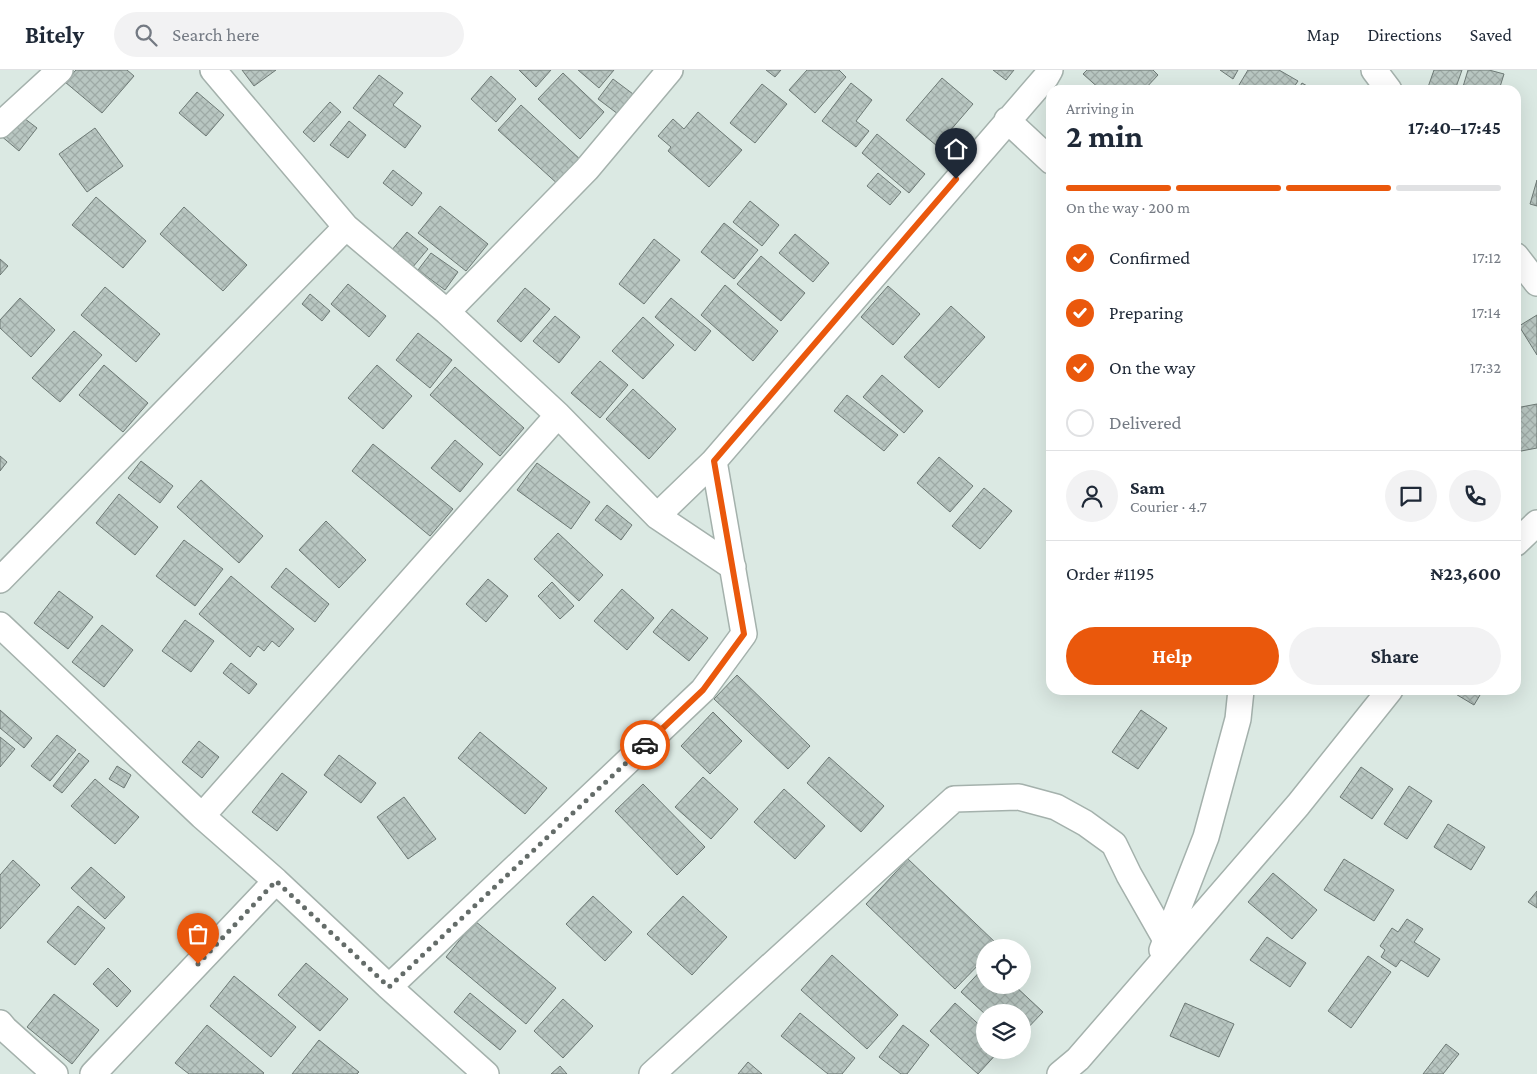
<!DOCTYPE html>
<meta charset="utf-8">
<style>
body{margin:0;font-family:"Crimson Pro",serif;background:#f2f2f3;color:#1f2937;height:100vh;display:flex;flex-direction:column;font-size:19px;white-space:nowrap}
*{box-sizing:border-box;margin:0}
p{font-size:16px;color:#747a83}
.icon{flex:none;width:28px;height:28px;fill:none;stroke:currentColor;stroke-width:2;stroke-linecap:round;stroke-linejoin:round}
.map{position:relative;flex:1;overflow:hidden}
.side{position:absolute;left:1046px;top:15px;width:475px;height:610px;display:flex;flex-direction:column;background:#fff;border-radius:15px;box-shadow:0 5px 20px #0002}
.side>*{flex:none}
.fabs{position:absolute;left:976px;top:869px;display:grid;gap:10px}
.fabs a{display:grid;place-items:center;width:55px;height:55px;border-radius:50%;background:#fff;box-shadow:0 5px 20px #0002;font-size:25px}
.pin{position:absolute;display:grid;place-items:center;width:42px;height:42px;color:#fff;margin:-51px -21px;border-radius:50% 50% 50% 0;rotate:-45deg;box-shadow:0 0 5px #0007}
.pin .icon{rotate:45deg}
.courier{position:absolute;display:grid;place-items:center;width:50px;height:50px;margin:-25px;border:4px solid #ea580c;border-radius:50%;background:#fff;color:#222;box-shadow:0 1px 6px #0007}
.summary em{font-style:normal;font-weight:700}
.summary div{display:flex;flex-direction:column-reverse}
.summary{display:flex;align-items:center;justify-content:space-between;height:85px;padding:0 20px}
h1{font-size:32px;font-weight:700;line-height:38px}
.bar{display:grid;grid-template-columns:repeat(4,1fr);gap:8px 5px;align-content:center;height:60px;padding:0 20px}
.bar i{height:6px;border-radius:4px;background:#e0e1e3}
.bar .active{background:#ea580c}
.bar p{grid-column:span 4}
.line{display:flex;align-items:center;gap:12px;padding:0 20px;border-top:1px solid #e0e1e3}
.line div{flex:1}
.round{display:grid;place-items:center;flex:none;width:52px;height:52px;border-radius:26px;background:#f2f2f3}
ol{padding:0 20px;list-style:none}
li{display:flex;align-items:center;gap:15px;height:55px}
li p{margin-inline-start:auto}
li .icon{padding:5px;border-radius:50%;background:#ea580c;color:#fff;stroke-width:4}
li:last-child{color:#747a83}
li i{width:28px;height:28px;border:2px solid #e0e1e3;border-radius:50%}
.button{display:flex;gap:10px;margin-top:auto;padding:10px 20px}
.button a{flex:1;height:58px;border-radius:30px;background:#ea580c;color:#fff;font-size:20px;font-weight:700;line-height:58px;text-align:center}
.button a+a{background:#f2f2f3;color:#1f2937}
header{display:flex;align-items:center;gap:30px;box-sizing:border-box;height:70px;padding:0 25px;background:#fff;border-bottom:1px solid #e0e1e3}
header strong{font-size:24px}
nav{display:flex;gap:28px;margin-inline-start:auto;font-size:18px}
.search{width:350px;height:45px;background:#f2f2f3;display:flex;align-items:center;gap:12px;box-sizing:border-box;padding:0 18px;border-radius:28px;color:#747a83;font-size:19px}
.map>svg:first-child{display:block}
.building{fill:url(#building-cross-hatch);stroke:#6d7975}
.lines{fill:none;stroke-linecap:round;stroke-linejoin:round}
.minor-casing{stroke:#a4b1ac;stroke-width:28}
.minor{stroke:#fff;stroke-width:25}
.done{stroke:#646c69;stroke-width:5;stroke-dasharray:0 9}
.route{stroke:#ea580c;stroke-width:6}
</style>
<header>
<strong>Bitely</strong>
<div class="search"><svg class="icon" aria-label="search" viewBox="0 0 24 24"><circle cx="10" cy="10" r="6"/><path d="M15 15l6 6"/></svg>Search here</div>
<nav><a>Map</a><a>Directions</a><a>Saved</a></nav>
</header>
<div class="map">
<svg width="1537" height="1004" viewBox="0 0 1537 1004">
<defs>
<pattern id="building-cross-hatch" width="8" height="8" patternUnits="userSpaceOnUse" patternTransform="scale(1.25)"><rect width="8" height="8" fill="#b8c6c1"/><path d="M0 0l8 8M0 8l8-8" fill="none" stroke="#9eaaa6"/></pattern>
</defs>
<rect width="100%" height="100%" fill="#dbe9e3"/>
<path class="building" d="M 76,0 L 127,0 L 134,6 L 102,43 L 65,12 Z
M 242,0 L 276,0 L 254,16 Z
M 519,0 L 551,0 L 536,17 Z
M 578,0 L 614,0 L 599,18 Z
M 766,0 L 781,0 L 775,7 Z
M 807,0 L 839,0 L 846,7 L 815,43 L 789,20 Z
M 993,0 L 1014,0 L 1006,10 Z
M 1087,0 L 1153,0 L 1158,5 L 1144,20 L 1101,20 L 1083,4 Z
M 1220,0 L 1238,0 L 1233,9 Z
M 1248,0 L 1279,0 L 1298,11 L 1292,20 L 1236,20 Z
M 1434,0 L 1462,0 L 1455,20 L 1427,20 Z
M 1468,0 L 1489,0 L 1504,4 L 1499,20 L 1462,20 Z
M 563,3 L 604,42 L 580,69 L 538,29 Z
M 379,5 L 403,23 L 393,35 L 421,56 L 405,78 L 353,38 Z
M 491,6 L 516,29 L 496,52 L 471,29 Z
M 942,8 L 973,34 L 937,76 L 906,50 Z
M 613,9 L 633,24 L 618,44 L 598,29 Z
M 851,13 L 872,30 L 856,51 L 869,61 L 856,77 L 822,51 Z
M 1302,13 L 1314,20 L 1298,20 Z
M 762,14 L 787,34 L 755,73 L 730,53 Z
M 197,22 L 224,45 L 206,66 L 179,43 Z
M 330,32 L 341,42 L 314,72 L 303,62 Z
M 521,35 L 582,91 L 560,116 L 498,60 Z
M 16,42 L 37,58 L 19,81 L 0,65 Z
M 698,42 L 742,80 L 709,117 L 668,81 L 671,77 L 658,66 L 673,49 L 684,59 Z
M 349,51 L 366,65 L 348,88 L 330,75 Z
M 95,58 L 123,96 L 87,122 L 59,84 Z
M 877,64 L 925,104 L 909,123 L 862,83 Z
M 393,100 L 422,123 L 412,136 L 383,113 Z
M 878,103 L 901,122 L 890,135 L 867,116 Z
M 1537,110 L 1537,136 L 1530,134 Z
M 96,127 L 146,171 L 123,198 L 72,155 Z
M 750,131 L 779,155 L 762,176 L 733,152 Z
M 440,136 L 488,174 L 466,201 L 418,163 Z
M 184,137 L 247,195 L 223,221 L 160,164 Z
M 724,153 L 758,180 L 734,209 L 701,182 Z
M 407,162 L 428,179 L 412,198 L 391,181 Z
M 795,164 L 829,193 L 813,212 L 779,183 Z
M 654,169 L 680,190 L 644,234 L 619,214 Z
M 431,183 L 458,202 L 445,220 L 418,200 Z
M 761,186 L 805,223 L 781,251 L 737,214 Z
M 0,189 L 8,196 L 0,205 Z
M 348,214 L 386,246 L 369,267 L 331,234 Z
M 725,215 L 778,261 L 753,291 L 701,245 Z
M 888,216 L 920,244 L 893,275 L 861,247 Z
M 105,217 L 160,264 L 136,292 L 81,245 Z
M 525,218 L 550,239 L 521,272 L 497,251 Z
M 310,224 L 330,241 L 322,251 L 302,234 Z
M 20,228 L 55,260 L 31,287 L 0,258 L 0,250 Z
M 671,228 L 711,261 L 695,281 L 655,247 Z
M 951,236 L 985,267 L 939,318 L 904,287 Z
M 1537,245 L 1537,285 L 1519,256 Z
M 555,246 L 580,267 L 559,293 L 533,271 Z
M 643,247 L 674,275 L 643,309 L 612,281 Z
M 74,261 L 102,285 L 60,332 L 32,308 Z
M 418,263 L 452,290 L 430,318 L 396,290 Z
M 600,291 L 628,315 L 600,348 L 571,323 Z
M 104,295 L 148,333 L 123,362 L 79,325 Z
M 377,295 L 412,326 L 383,359 L 348,328 Z
M 455,297 L 524,358 L 500,386 L 430,325 Z
M 882,305 L 923,341 L 904,363 L 863,327 Z
M 633,319 L 676,359 L 649,389 L 606,349 Z
M 847,325 L 898,365 L 884,381 L 834,341 Z
M 1537,334 L 1537,378 L 1516,382 L 1516,338 Z
M 455,370 L 483,394 L 460,422 L 431,398 Z
M 373,374 L 453,439 L 430,466 L 352,401 Z
M 0,386 L 7,392 L 0,401 Z
M 939,387 L 973,416 L 950,442 L 917,413 Z
M 141,391 L 173,416 L 160,433 L 128,408 Z
M 537,393 L 590,432 L 571,459 L 517,420 Z
M 201,410 L 263,466 L 239,493 L 177,437 Z
M 984,418 L 1012,441 L 980,479 L 952,456 Z
M 119,424 L 158,457 L 135,485 L 96,453 Z
M 607,435 L 632,455 L 621,470 L 595,450 Z
M 326,451 L 366,490 L 339,518 L 299,480 Z
M 558,463 L 603,505 L 579,531 L 534,489 Z
M 184,470 L 223,499 L 195,536 L 156,506 Z
M 286,498 L 329,534 L 315,552 L 271,517 Z
M 231,506 L 294,559 L 279,577 L 272,571 L 264,581 L 258,576 L 250,587 L 199,544 Z
M 488,509 L 508,526 L 486,552 L 466,534 Z
M 552,512 L 574,536 L 560,549 L 538,526 Z
M 622,519 L 654,548 L 627,580 L 594,551 Z
M 59,521 L 93,547 L 68,579 L 34,553 Z
M 672,539 L 708,568 L 689,591 L 653,562 Z
M 185,550 L 214,571 L 191,602 L 162,581 Z
M 102,555 L 133,580 L 104,617 L 72,592 Z
M 231,593 L 257,614 L 249,624 L 223,603 Z
M 737,605 L 810,676 L 788,699 L 714,629 Z
M 1449,620 L 1483,620 L 1474,635 Z
M 0,640 L 32,668 L 24,678 L 0,658 Z
M 1141,640 L 1167,658 L 1138,699 L 1112,682 Z
M 713,642 L 742,671 L 710,704 L 681,676 Z
M 480,662 L 547,718 L 525,744 L 458,688 Z
M 57,665 L 76,680 L 50,711 L 31,696 Z
M 0,667 L 15,679 L 0,697 Z
M 199,671 L 219,687 L 202,708 L 182,692 Z
M 79,683 L 89,691 L 62,723 L 53,716 Z
M 339,685 L 376,713 L 361,733 L 324,705 Z
M 829,687 L 884,736 L 861,762 L 807,713 Z
M 117,696 L 131,705 L 124,718 L 109,709 Z
M 1361,697 L 1393,719 L 1372,749 L 1340,727 Z
M 282,703 L 307,722 L 277,761 L 252,742 Z
M 703,707 L 738,739 L 711,769 L 675,737 Z
M 95,709 L 139,747 L 115,774 L 71,736 Z
M 643,714 L 705,777 L 677,805 L 615,741 Z
M 1409,716 L 1432,731 L 1407,769 L 1384,754 Z
M 784,719 L 825,756 L 795,789 L 754,752 Z
M 404,727 L 436,769 L 408,789 L 377,747 Z
M 1448,754 L 1485,777 L 1471,800 L 1434,777 Z
M 908,789 L 998,875 L 995,878 L 985,878 L 985,888 L 955,919 L 866,834 Z
M 1344,789 L 1394,820 L 1374,851 L 1324,820 Z
M 13,790 L 40,815 L 0,859 L 0,805 Z
M 91,797 L 125,827 L 105,849 L 71,818 Z
M 1273,803 L 1317,840 L 1292,869 L 1248,832 Z
M 1537,821 L 1537,838 L 1528,832 Z
M 593,826 L 632,862 L 605,891 L 566,854 Z
M 683,826 L 727,867 L 692,905 L 647,864 Z
M 78,836 L 105,858 L 75,895 L 47,872 Z
M 1407,849 L 1423,859 L 1414,872 L 1440,889 L 1428,907 L 1401,890 L 1396,897 L 1381,887 L 1385,880 L 1380,876 L 1392,858 L 1398,862 Z
M 475,851 L 556,918 L 526,954 L 446,887 Z
M 1267,867 L 1306,893 L 1290,917 L 1250,890 Z
M 832,885 L 898,945 L 867,979 L 801,920 Z
M 1368,886 L 1391,902 L 1351,958 L 1328,941 Z
M 306,893 L 348,929 L 320,961 L 278,925 Z
M 985,896 L 985,915 L 1014,915 L 1043,942 L 1022,964 L 1022,942 L 985,942 L 985,944 L 961,922 Z
M 108,898 L 131,921 L 117,937 L 93,914 Z
M 234,906 L 296,957 L 271,987 L 210,936 Z
M 470,923 L 516,961 L 500,980 L 454,942 Z
M 54,924 L 99,960 L 72,994 L 27,957 Z
M 563,929 L 593,956 L 563,988 L 534,961 Z
M 955,933 L 985,960 L 985,980 L 1000,980 L 978,1004 L 930,961 Z
M 1185,933 L 1234,954 L 1219,987 L 1170,966 Z
M 800,943 L 855,988 L 842,1004 L 828,1004 L 781,966 Z
M 207,955 L 264,1003 L 263,1004 L 189,1004 L 175,993 Z
M 903,955 L 929,975 L 907,1004 L 901,1004 L 879,987 Z
M 319,970 L 359,1002 L 357,1004 L 292,1004 Z
M 1446,974 L 1459,984 L 1443,1004 L 1423,1004 Z
M 748,992 L 762,1004 L 738,1004 Z
M 560,996 L 567,1004 L 551,1004 Z"/>
<g class="lines">
<defs>
<path id="minor" d="M 213,0 L 346,157 L 447,242 L 558,345 L 657,446 L 733,497
M 1374,0 L 1389,20
M 1007,50 L 1051,91
M 0,55 L 60,0
M 1516,186 L 1537,213
M 447,242 L 587,99 L 670,0
M 657,446 L 714,391
M 1516,473 L 1537,453
M 0,510 L 346,157
M 0,555 L 202,746 L 276,811 L 389,917
M 202,746 L 558,345
M 1162,880 L 1206,767 L 1238,649 L 1241,620
M 0,953 L 5,959 L 55,1004
M 93,1004 L 276,811
M 486,1004 L 389,917 L 703,620 L 744,564 L 714,391 L 1046,7 L 1050,0
M 652,1004 L 954,729 L 1019,727 L 1056,737 L 1085,753 L 1114,774 L 1129,805 L 1166,870
M 1060,1004 L 1078,989 L 1298,735 L 1390,620"/>
</defs>
<use href="#minor" class="minor-casing"/>
<use href="#minor" class="minor"/>
</g>
<g class="lines">
<path class="done" d="M 198,894 L 276,811 L 389,917 L 645,675"/>
<path class="route" d="M 645,675 L 703,620 L 744,564 L 714,391 L 956,109"/>
</g>
</svg>
<div class="fabs">
<a><svg class="icon" aria-label="locate" viewBox="0 0 24 24"><circle cx="12" cy="12" r="6"/><path d="M12 2v4M12 18v4M2 12h4M18 12h4"/></svg></a>
<a><svg class="icon" aria-label="layers" viewBox="0 0 24 24"><path d="M12 4l9 5-9 5-9-5zM3 14l9 5 9-5"/></svg></a>
</div>
<div class="pin" style="left:198px;top:894px;background:#ea580c"><svg class="icon" aria-label="bag" viewBox="0 0 24 24"><path d="M5 8h14l-1 12H6zM9 8a3 3 0 0 1 6 0"/></svg></div>
<div class="pin" style="left:956px;top:109px;background:#1f2937"><svg class="icon" aria-label="home" viewBox="0 0 24 24"><path d="M3 11l9-7 9 7M6 9v11h12V9"/></svg></div>
<div class="courier" style="left:645px;top:675px"><svg class="icon" aria-label="car" viewBox="0 0 24 24"><path d="M5 17H2v-5l4-1 3-4h7l3 4 3 1v5h-3M9 17h6M6 11h13"/><circle cx="7" cy="17" r="2"/><circle cx="17" cy="17" r="2"/></svg></div>
<section class="side">
<div class="summary"><div><h1>2 min</h1><p>Arriving in</p></div><em>17:40–17:45</em></div>
<div class="bar"><i class="active"></i><i class="active"></i><i class="active"></i><i></i><p>On the way · 200 m</p></div>
<ol>
<li><svg class="icon" aria-label="check" viewBox="0 0 24 24"><path d="M5 12l5 5 9-10"/></svg>Confirmed<p>17:12</p></li>
<li><svg class="icon" aria-label="check" viewBox="0 0 24 24"><path d="M5 12l5 5 9-10"/></svg>Preparing<p>17:14</p></li>
<li><svg class="icon" aria-label="check" viewBox="0 0 24 24"><path d="M5 12l5 5 9-10"/></svg>On the way<p>17:32</p></li>
<li><i></i>Delivered</li>
</ol>
<div class="line" style="height:90px"><a class="round"><svg class="icon" aria-label="person" viewBox="0 0 24 24"><circle cx="12" cy="8" r="4"/><path d="M4 21q1-7 8-7t8 7"/></svg></a><div><b>Sam</b><p>Courier · 4.7</p></div><a class="round"><svg class="icon" aria-label="chat" viewBox="0 0 24 24"><path d="M4 5h16v11H9l-5 4z"/></svg></a><a class="round"><svg class="icon" aria-label="phone" viewBox="0 0 24 24"><path d="M5 4h4l2 5-3 2q2 4 5 5l2-3 5 2v4C11 20 4 13 5 4z"/></svg></a></div>
<div class="line" style="height:65px"><div>Order #1195</div><b>₦23,600</b></div>
<div class="button"><a>Help</a><a>Share</a></div>
</section>
</div>
